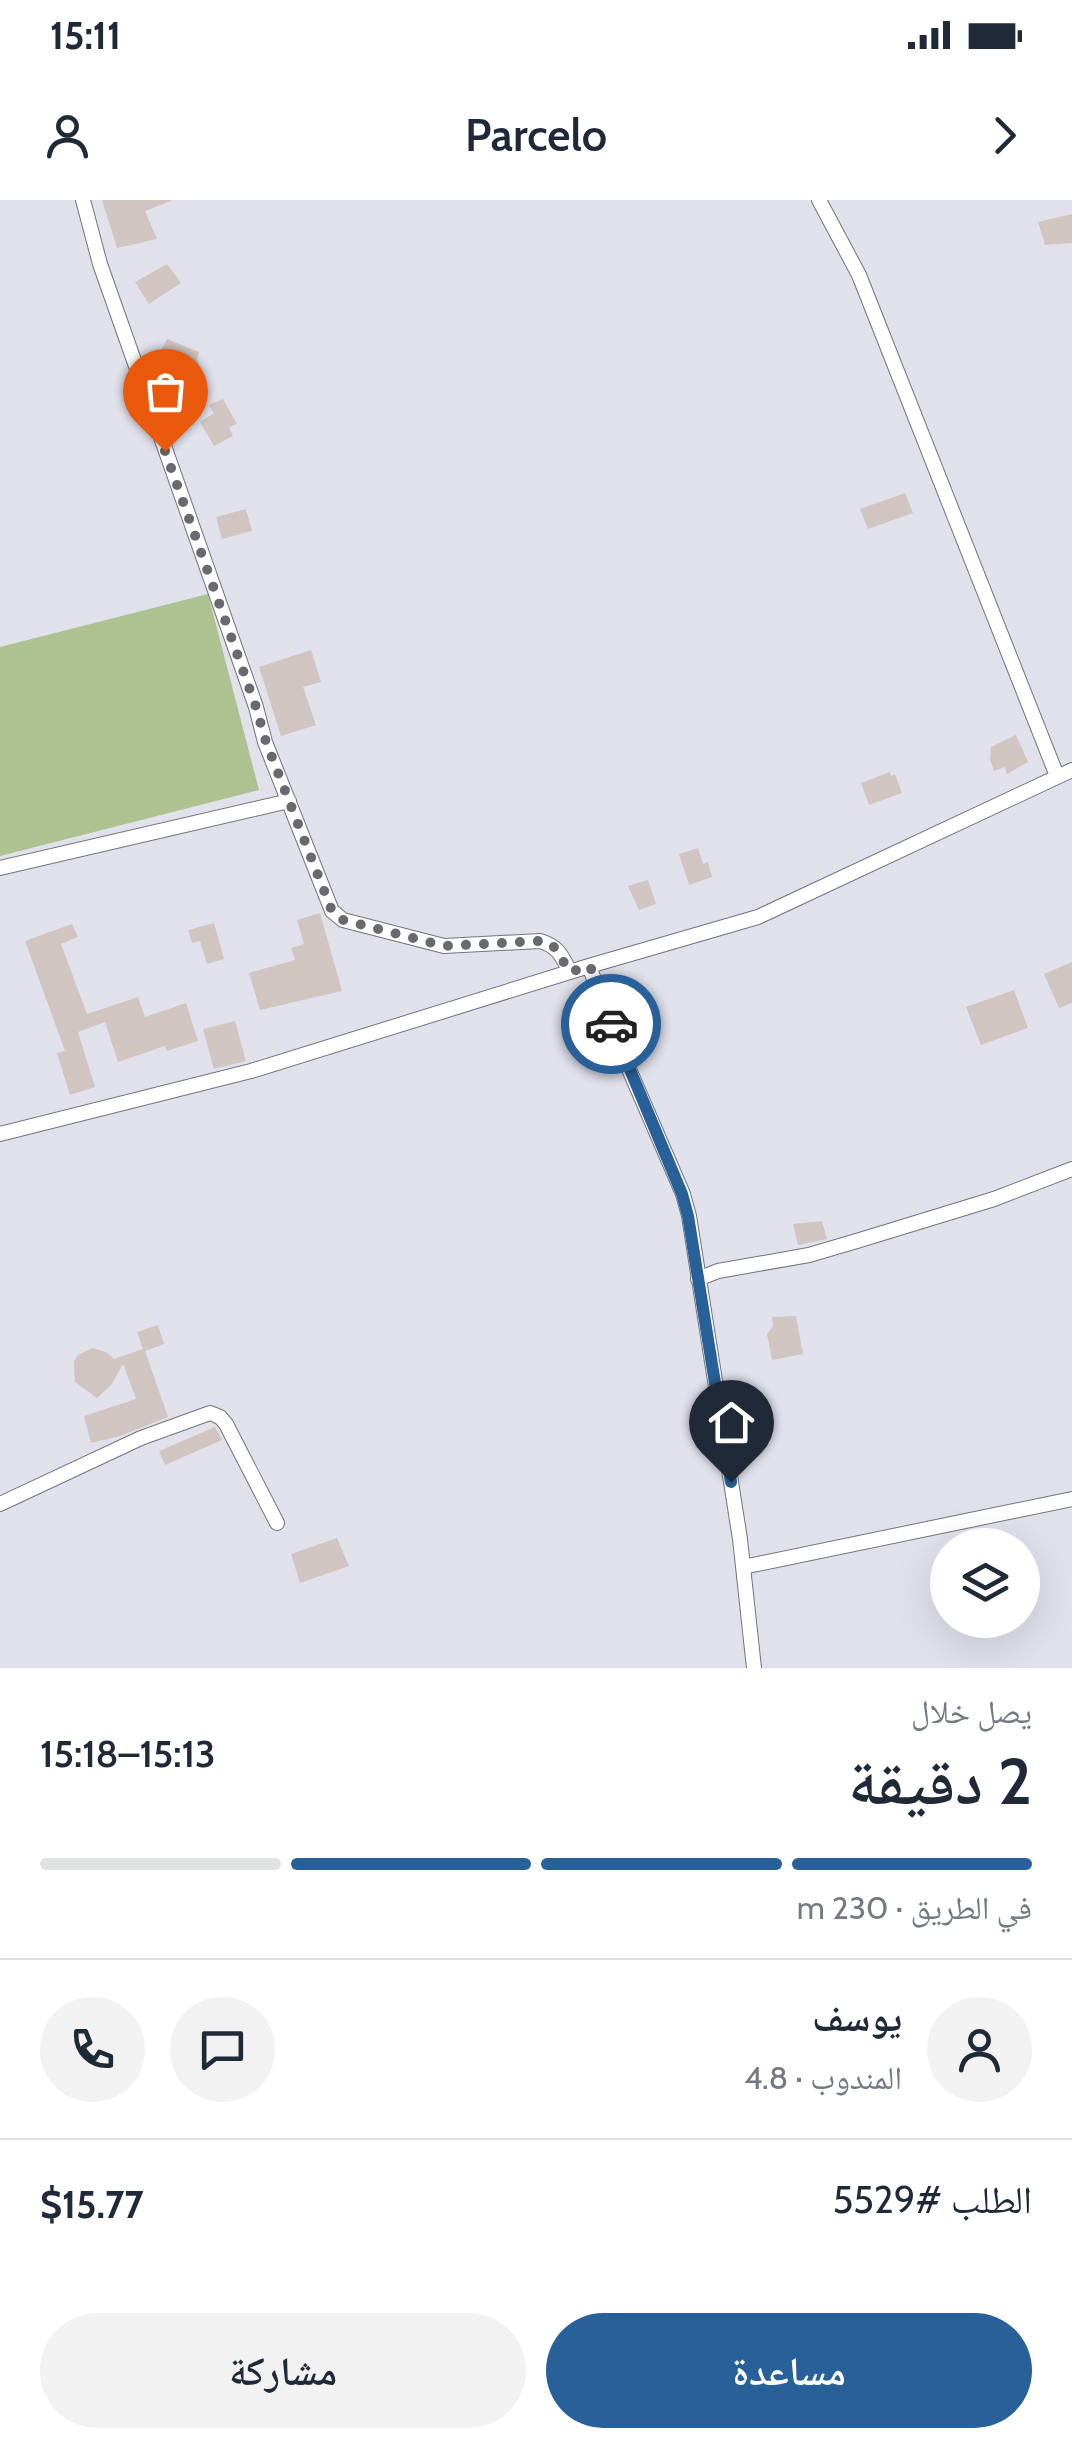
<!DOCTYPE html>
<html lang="ar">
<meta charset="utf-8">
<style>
body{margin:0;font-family:Cabin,"Noto Naskh Arabic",sans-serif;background:#f2f2f3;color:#1f2937;direction:rtl;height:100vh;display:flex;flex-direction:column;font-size:38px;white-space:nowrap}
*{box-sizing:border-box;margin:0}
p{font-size:32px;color:#747a83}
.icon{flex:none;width:55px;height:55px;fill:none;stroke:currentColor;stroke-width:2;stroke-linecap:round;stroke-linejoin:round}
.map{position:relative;height:1468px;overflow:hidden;direction:ltr}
.panel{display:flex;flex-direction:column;background:#fff;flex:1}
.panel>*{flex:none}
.controls{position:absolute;left:930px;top:1328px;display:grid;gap:20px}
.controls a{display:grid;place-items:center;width:110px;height:110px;border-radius:50%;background:#fff;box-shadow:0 10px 40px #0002;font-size:50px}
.pin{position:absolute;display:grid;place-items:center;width:85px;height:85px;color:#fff;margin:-102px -42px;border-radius:50% 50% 50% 0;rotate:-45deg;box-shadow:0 0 10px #0007}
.pin .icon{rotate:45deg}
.courier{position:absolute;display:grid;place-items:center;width:100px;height:100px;margin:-50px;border:8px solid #286199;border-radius:50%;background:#fff;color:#222;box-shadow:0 2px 12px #0007}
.overview em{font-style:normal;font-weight:600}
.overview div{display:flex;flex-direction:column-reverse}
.overview{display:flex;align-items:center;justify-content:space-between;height:170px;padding:0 40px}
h1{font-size:65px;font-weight:600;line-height:75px}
.bar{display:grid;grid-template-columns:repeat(4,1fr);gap:15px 10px;align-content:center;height:120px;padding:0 40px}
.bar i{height:12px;border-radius:8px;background:#e0e1e3}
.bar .current{background:#286199}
.bar p{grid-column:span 4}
.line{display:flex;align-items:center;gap:25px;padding:0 40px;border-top:2px solid #e0e1e3}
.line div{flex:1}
.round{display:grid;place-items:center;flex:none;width:105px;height:105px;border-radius:52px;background:#f2f2f3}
.button{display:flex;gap:20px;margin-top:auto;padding:20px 40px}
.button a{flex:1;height:115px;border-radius:60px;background:#286199;color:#fff;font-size:40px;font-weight:600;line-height:115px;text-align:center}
.button a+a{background:#f2f2f3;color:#1f2937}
.status{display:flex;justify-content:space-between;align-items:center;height:70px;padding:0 50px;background:#fff;direction:ltr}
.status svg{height:28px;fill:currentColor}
header{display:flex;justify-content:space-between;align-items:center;height:130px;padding:0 40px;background:#fff;font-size:45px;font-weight:600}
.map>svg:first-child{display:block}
.green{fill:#adc191}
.building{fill:#d0c5c0}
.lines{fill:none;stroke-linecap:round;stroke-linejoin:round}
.minor-casing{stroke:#73737c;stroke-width:16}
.minor{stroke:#fff;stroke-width:14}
.done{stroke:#69696f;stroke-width:10;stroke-dasharray:0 18}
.route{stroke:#286199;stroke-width:12}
</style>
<div class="status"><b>15:11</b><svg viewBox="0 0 49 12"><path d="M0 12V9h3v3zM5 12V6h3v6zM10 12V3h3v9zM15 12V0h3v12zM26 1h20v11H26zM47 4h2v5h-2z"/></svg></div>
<header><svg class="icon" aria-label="forward" viewBox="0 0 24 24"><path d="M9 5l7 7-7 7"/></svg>Parcelo<svg class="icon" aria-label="person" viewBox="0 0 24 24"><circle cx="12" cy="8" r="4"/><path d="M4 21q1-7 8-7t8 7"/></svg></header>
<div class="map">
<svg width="1072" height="1468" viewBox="0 0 1072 1468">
<rect width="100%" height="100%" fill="#e1e1ec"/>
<path class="green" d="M 208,394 L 259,590 L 0,656 L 0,447 Z"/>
<path class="building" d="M 102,0 L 171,0 L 171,1 L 145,11 L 157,39 L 117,48 Z
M 1072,14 L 1072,43 L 1045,45 L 1038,22 Z
M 167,64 L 181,83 L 149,104 L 135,82 Z
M 167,139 L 199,152 L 197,159 L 206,185 L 174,195 L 160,203 L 152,179 L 162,172 L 154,165 Z
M 223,199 L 237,224 L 229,227 L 233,236 L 214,246 L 200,222 L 214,213 L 209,205 Z
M 905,293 L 913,313 L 868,329 L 860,309 Z
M 246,309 L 252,331 L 222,339 L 216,317 Z
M 311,450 L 321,482 L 303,487 L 316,525 L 281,536 L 259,467 Z
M 1016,535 L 1028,562 L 1007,574 L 1005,567 L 994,571 L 990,559 L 991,547 Z
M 890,572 L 891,576 L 895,574 L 902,593 L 869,605 L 861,583 Z
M 698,648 L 703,664 L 708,662 L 712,677 L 689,685 L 679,654 Z
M 648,680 L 656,704 L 639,710 L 628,686 Z
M 320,713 L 342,791 L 260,810 L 249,773 L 295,760 L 291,748 L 304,744 L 297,720 Z
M 214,723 L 224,759 L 207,764 L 200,741 L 192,743 L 188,730 Z
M 72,724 L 78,737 L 61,744 L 87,814 L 138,797 L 145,817 L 186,803 L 198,841 L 167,851 L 165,846 L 118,862 L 105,822 L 78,832 L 95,887 L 70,895 L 57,853 L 65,851 L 25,741 Z
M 1072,762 L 1072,803 L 1059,808 L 1044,774 Z
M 1014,790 L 1028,828 L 981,845 L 966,807 Z
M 235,821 L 246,861 L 214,869 L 203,829 Z
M 822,1021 L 827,1039 L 798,1045 L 793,1024 Z
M 796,1116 L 803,1154 L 772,1160 L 767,1134 L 773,1126 L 772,1117 Z
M 158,1125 L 164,1144 L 145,1151 L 168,1217 L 120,1236 L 91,1243 L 84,1216 L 136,1199 L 123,1164 L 112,1184 L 97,1198 L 75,1182 L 74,1161 L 78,1155 L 92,1148 L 106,1152 L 114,1159 L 143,1149 L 137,1132 Z
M 215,1227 L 222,1240 L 165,1265 L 159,1251 Z
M 337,1338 L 349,1366 L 300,1383 L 291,1354 Z"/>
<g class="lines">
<defs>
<path id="minor" d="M 83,0 L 100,64 L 256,507 L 265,542 L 332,711 L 343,720 L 444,746 L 540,741 C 558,746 562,756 570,772
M 819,0 L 859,75 L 1057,576
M 0,668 L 289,601
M 589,766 L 622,853 L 683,994 L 689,1016 L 740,1339 L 754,1468
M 0,934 L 251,871 L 589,766 L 758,717 L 1072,570
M 698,1079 L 718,1071 L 809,1055 L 860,1040 L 994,999 L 1072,969
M 0,1304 L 141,1238 L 210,1213 L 220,1217 L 226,1224 L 277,1323
M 743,1367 L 1072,1299"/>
</defs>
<use href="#minor" class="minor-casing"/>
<use href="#minor" class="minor"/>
</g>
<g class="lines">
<path class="done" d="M 165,251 L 256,507 L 266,542 L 332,711 L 343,720 L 444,746 L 540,741 L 552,744 L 570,772 L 590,766 L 611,824"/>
<path class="route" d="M 611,824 L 682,994 L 688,1016 L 731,1282"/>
</g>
</svg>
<div class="controls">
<a><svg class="icon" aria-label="layers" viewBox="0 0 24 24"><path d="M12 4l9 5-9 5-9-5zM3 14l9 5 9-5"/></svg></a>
</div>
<div class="pin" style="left:165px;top:251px;background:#ea580c"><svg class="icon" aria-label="bag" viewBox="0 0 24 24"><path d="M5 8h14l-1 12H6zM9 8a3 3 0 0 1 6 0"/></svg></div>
<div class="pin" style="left:731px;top:1282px;background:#1f2937"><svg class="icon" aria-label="home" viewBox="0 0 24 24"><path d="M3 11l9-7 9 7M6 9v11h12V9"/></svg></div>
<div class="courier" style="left:611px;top:824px"><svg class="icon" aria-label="car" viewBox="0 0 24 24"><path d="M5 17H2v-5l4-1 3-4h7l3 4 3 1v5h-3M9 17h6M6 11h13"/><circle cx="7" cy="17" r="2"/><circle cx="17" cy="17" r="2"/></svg></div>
</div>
<section class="panel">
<div class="overview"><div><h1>2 دقيقة</h1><p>يصل خلال</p></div><em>15:13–15:18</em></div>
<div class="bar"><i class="current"></i><i class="current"></i><i class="current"></i><i></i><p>في الطريق · 230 m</p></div>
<div class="line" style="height:180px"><a class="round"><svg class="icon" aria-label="person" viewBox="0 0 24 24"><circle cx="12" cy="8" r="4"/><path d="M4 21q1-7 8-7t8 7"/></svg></a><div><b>يوسف</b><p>المندوب · 4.8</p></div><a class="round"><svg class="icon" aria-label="chat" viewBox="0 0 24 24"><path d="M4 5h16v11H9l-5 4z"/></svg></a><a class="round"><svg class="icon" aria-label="phone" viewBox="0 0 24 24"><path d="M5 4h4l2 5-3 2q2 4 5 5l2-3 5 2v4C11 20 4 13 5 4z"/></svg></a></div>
<div class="line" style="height:130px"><div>الطلب #5529</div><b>$15.77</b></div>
<div class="button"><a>مساعدة</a><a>مشاركة</a></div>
</section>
